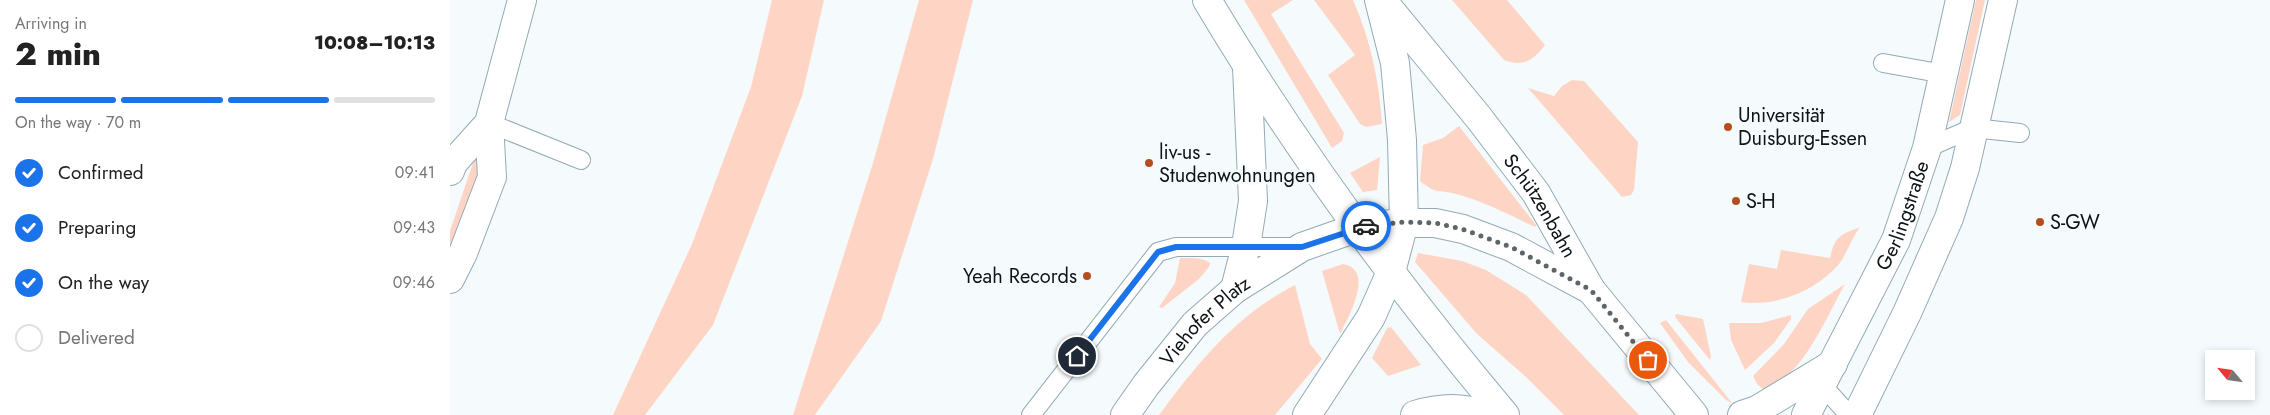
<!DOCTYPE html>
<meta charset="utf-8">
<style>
body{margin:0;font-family:Jost,sans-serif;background:#f2f2f2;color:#222;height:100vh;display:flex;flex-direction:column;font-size:19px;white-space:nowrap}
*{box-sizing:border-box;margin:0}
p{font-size:16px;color:#767676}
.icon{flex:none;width:28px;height:28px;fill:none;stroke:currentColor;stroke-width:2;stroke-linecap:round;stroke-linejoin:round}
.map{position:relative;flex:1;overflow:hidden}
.side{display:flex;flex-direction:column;background:#fff;width:450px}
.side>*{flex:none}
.needle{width:32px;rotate:299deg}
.controls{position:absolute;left:1755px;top:350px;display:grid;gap:10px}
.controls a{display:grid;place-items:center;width:50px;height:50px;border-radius:0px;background:#fff;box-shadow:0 2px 8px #0003;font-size:25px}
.pin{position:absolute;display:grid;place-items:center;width:42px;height:42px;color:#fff;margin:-21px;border:2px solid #fff;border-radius:50%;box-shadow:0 1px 5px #0007}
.courier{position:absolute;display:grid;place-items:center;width:50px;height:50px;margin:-25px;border:4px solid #1a73e8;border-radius:50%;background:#fff;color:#222;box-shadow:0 1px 6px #0007}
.headline em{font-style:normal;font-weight:800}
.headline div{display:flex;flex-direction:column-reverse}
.headline{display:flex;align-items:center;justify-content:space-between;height:85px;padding:0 15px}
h1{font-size:32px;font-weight:800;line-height:38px}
.bar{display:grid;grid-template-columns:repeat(4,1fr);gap:8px 5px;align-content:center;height:60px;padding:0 15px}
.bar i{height:6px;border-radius:4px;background:#e0e0e0}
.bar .current{background:#1a73e8}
.bar p{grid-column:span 4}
ol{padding:0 15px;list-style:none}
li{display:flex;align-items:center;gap:15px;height:55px}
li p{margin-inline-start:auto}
li .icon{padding:5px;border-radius:50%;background:#1a73e8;color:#fff;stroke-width:4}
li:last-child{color:#767676}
li i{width:28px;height:28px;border:2px solid #e0e0e0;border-radius:50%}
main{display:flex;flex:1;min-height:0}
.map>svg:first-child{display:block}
.green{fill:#fed5c5}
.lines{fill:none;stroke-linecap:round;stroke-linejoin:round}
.lane-casing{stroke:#93aab5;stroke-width:20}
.street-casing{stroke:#93aab5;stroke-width:30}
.secondary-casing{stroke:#93aab5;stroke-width:30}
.primary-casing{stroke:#93aab5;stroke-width:30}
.lane{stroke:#fff;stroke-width:18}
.street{stroke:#fff;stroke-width:28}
.secondary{stroke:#fff;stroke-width:28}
.primary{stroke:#fff;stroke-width:28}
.done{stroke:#5e6468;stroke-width:5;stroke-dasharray:0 9}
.route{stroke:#1a73e8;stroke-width:6}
.poi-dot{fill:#b44e20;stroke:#f5fafc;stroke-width:2}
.labels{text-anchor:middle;stroke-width:5;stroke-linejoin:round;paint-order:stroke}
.poi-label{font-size:20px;fill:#0c1418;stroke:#f5fafc;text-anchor:start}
.street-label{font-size:20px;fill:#0c1418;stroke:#f5fafc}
</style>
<main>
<section class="side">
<div class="headline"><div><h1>2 min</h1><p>Arriving in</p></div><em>10:08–10:13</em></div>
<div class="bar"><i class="current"></i><i class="current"></i><i class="current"></i><i></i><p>On the way · 70 m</p></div>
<ol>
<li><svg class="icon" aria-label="check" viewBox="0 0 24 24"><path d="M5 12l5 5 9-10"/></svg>Confirmed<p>09:41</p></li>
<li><svg class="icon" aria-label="check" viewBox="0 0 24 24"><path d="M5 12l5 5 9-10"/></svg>Preparing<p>09:43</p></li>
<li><svg class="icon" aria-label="check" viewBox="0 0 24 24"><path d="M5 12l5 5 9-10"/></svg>On the way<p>09:46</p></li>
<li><i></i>Delivered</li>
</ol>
</section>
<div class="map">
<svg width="1820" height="415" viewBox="0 0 1820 415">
<rect width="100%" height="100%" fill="#f5fafc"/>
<path class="green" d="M 322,0 L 374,0 L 352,96 L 263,325 L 195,415 L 163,415 L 242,244 L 301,87 Z
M 469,0 L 523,0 L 483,159 L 431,321 L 365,415 L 343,415 L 423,163 Z
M 794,0 L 843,0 L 821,14 L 894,133 L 892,141 L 882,148 Z
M 864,0 L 903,0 C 921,41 929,80 932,124 L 916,127 L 910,124 L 878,75 L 905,55 Z
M 1002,0 L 1057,0 L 1095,45 C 1083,61 1073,67 1054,60 Z
M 1526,0 L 1535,0 L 1510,115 L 1499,122 Z
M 1122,80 L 1134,81 L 1188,142 L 1184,190 L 1181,195 L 1172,197 L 1078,88 L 1104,96 L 1112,86 Z
M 1009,126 L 1086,225 L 1085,227 C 1060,215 1033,201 1006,194 C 987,189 987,195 970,181 L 973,145 L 993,138 Z
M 25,157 L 34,158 L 32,164 L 18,209 L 0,253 L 0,231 Z
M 930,157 L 927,190 L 913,192 L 900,173 Z
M 1410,227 C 1402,238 1397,253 1389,264 C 1366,291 1326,307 1291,302 L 1299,264 L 1327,269 L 1331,250 L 1380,258 C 1385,236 1390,235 1410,227 Z
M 968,253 L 1012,261 L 1036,270 L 1076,295 L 1189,415 L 1114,415 L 1075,376 L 1027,334 L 965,262 Z
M 730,258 C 740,258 752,257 760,263 L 759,267 L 749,279 L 712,308 L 709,307 L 725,283 Z
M 893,264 C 925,269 899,317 890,334 L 872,271 Z
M 1395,284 C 1377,316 1351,380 1314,390 L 1307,384 L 1303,376 L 1334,344 L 1358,309 Z
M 845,285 L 860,344 L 872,359 L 825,415 L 709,415 C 749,362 785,316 845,285 Z
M 1226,314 L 1253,319 L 1261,356 L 1260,360 L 1225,317 Z
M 1341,315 L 1341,319 L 1324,343 L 1295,370 L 1281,340 L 1279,323 L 1311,323 Z
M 1216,320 L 1282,403 L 1276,400 L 1238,362 L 1210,323 Z
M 941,327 L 971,365 L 938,376 L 922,358 L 937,328 Z"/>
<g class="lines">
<defs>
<path id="lane" d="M 1433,63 L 1494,74
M 39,123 L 131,160
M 1477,148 L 1523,128 L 1570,133
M 1372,385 L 1399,415
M 581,415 L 708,252 L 726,247 L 850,247"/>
<path id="street" d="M 0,171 L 3,163 L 39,123
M 0,279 L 13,253 L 42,177 L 39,123 L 72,0"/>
<g id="secondary">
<path d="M 757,0 C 844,146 946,285 1055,415"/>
<path id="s1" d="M 932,0 L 1029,118 L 1086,193 L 1141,290"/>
<path d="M 785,289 L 796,246 L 803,201 L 797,67"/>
<path d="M 857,415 L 921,317 L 941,272 L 954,223 L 952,140 L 945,63 L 929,0"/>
<path d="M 1292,415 L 1307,410 L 1383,364"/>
<path id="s2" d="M 1356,415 L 1446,240 L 1477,148 L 1510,0"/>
<path d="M 1407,415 L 1457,313 L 1499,218 L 1515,168 L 1553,0"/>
</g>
<g id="primary">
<path id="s3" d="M 675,415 L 696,385 L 745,324 L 785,289 L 852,247 L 909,227 L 954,223 L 985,223 L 1013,229 L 1061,247 L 1141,290 L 1244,415"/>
<path d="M 965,415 C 988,408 1011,406 1034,415"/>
</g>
</defs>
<use href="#lane" class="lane-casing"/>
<use href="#street" class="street-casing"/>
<use href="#secondary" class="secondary-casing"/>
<use href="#primary" class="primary-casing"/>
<use href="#lane" class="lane"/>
<use href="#street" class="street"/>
<use href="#secondary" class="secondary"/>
<use href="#primary" class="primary"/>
</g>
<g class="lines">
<path class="done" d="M 916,226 L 954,222 L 985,223 L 1012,229 L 1061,247 L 1141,290 L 1198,360"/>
<path class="route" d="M 627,356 L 708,252 L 726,247 L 852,247 L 916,226"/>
</g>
<g class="poi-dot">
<circle cx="1278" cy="127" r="5"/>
<circle cx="699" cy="163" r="5"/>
<circle cx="1286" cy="201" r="5"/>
<circle cx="1590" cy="222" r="5"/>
<circle cx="637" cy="276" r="5"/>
</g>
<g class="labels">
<g class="poi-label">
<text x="1288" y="122">Universität<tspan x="1288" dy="23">Duisburg-Essen</tspan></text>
<text x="709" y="159">liv-us -<tspan x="709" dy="23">Studenwohnungen</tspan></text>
<text x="1296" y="208">S-H</text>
<text x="1600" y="229">S-GW</text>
<text x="627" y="283" text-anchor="end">Yeah Records</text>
</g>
<g class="street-label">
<text dy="7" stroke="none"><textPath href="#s1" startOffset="260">Schützenbahn</textPath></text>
<text dy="7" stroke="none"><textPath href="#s2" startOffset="222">Gerlingstraße</textPath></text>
<text dy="7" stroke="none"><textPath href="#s3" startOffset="124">Viehofer Platz</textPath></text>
</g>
</g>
</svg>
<div class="controls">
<a><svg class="needle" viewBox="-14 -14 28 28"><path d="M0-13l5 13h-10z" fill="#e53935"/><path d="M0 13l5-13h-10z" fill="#767676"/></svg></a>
</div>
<div class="pin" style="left:1198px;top:360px;background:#ea580c"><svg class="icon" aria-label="bag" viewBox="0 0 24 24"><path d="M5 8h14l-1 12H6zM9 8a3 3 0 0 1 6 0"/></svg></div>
<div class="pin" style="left:627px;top:356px;background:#1f2937"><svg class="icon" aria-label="home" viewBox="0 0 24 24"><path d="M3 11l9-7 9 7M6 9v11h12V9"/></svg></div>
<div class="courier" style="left:916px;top:226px"><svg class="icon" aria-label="car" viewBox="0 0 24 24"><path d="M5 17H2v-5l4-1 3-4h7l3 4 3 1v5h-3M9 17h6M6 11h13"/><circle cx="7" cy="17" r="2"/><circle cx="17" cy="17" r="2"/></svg></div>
</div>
</main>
